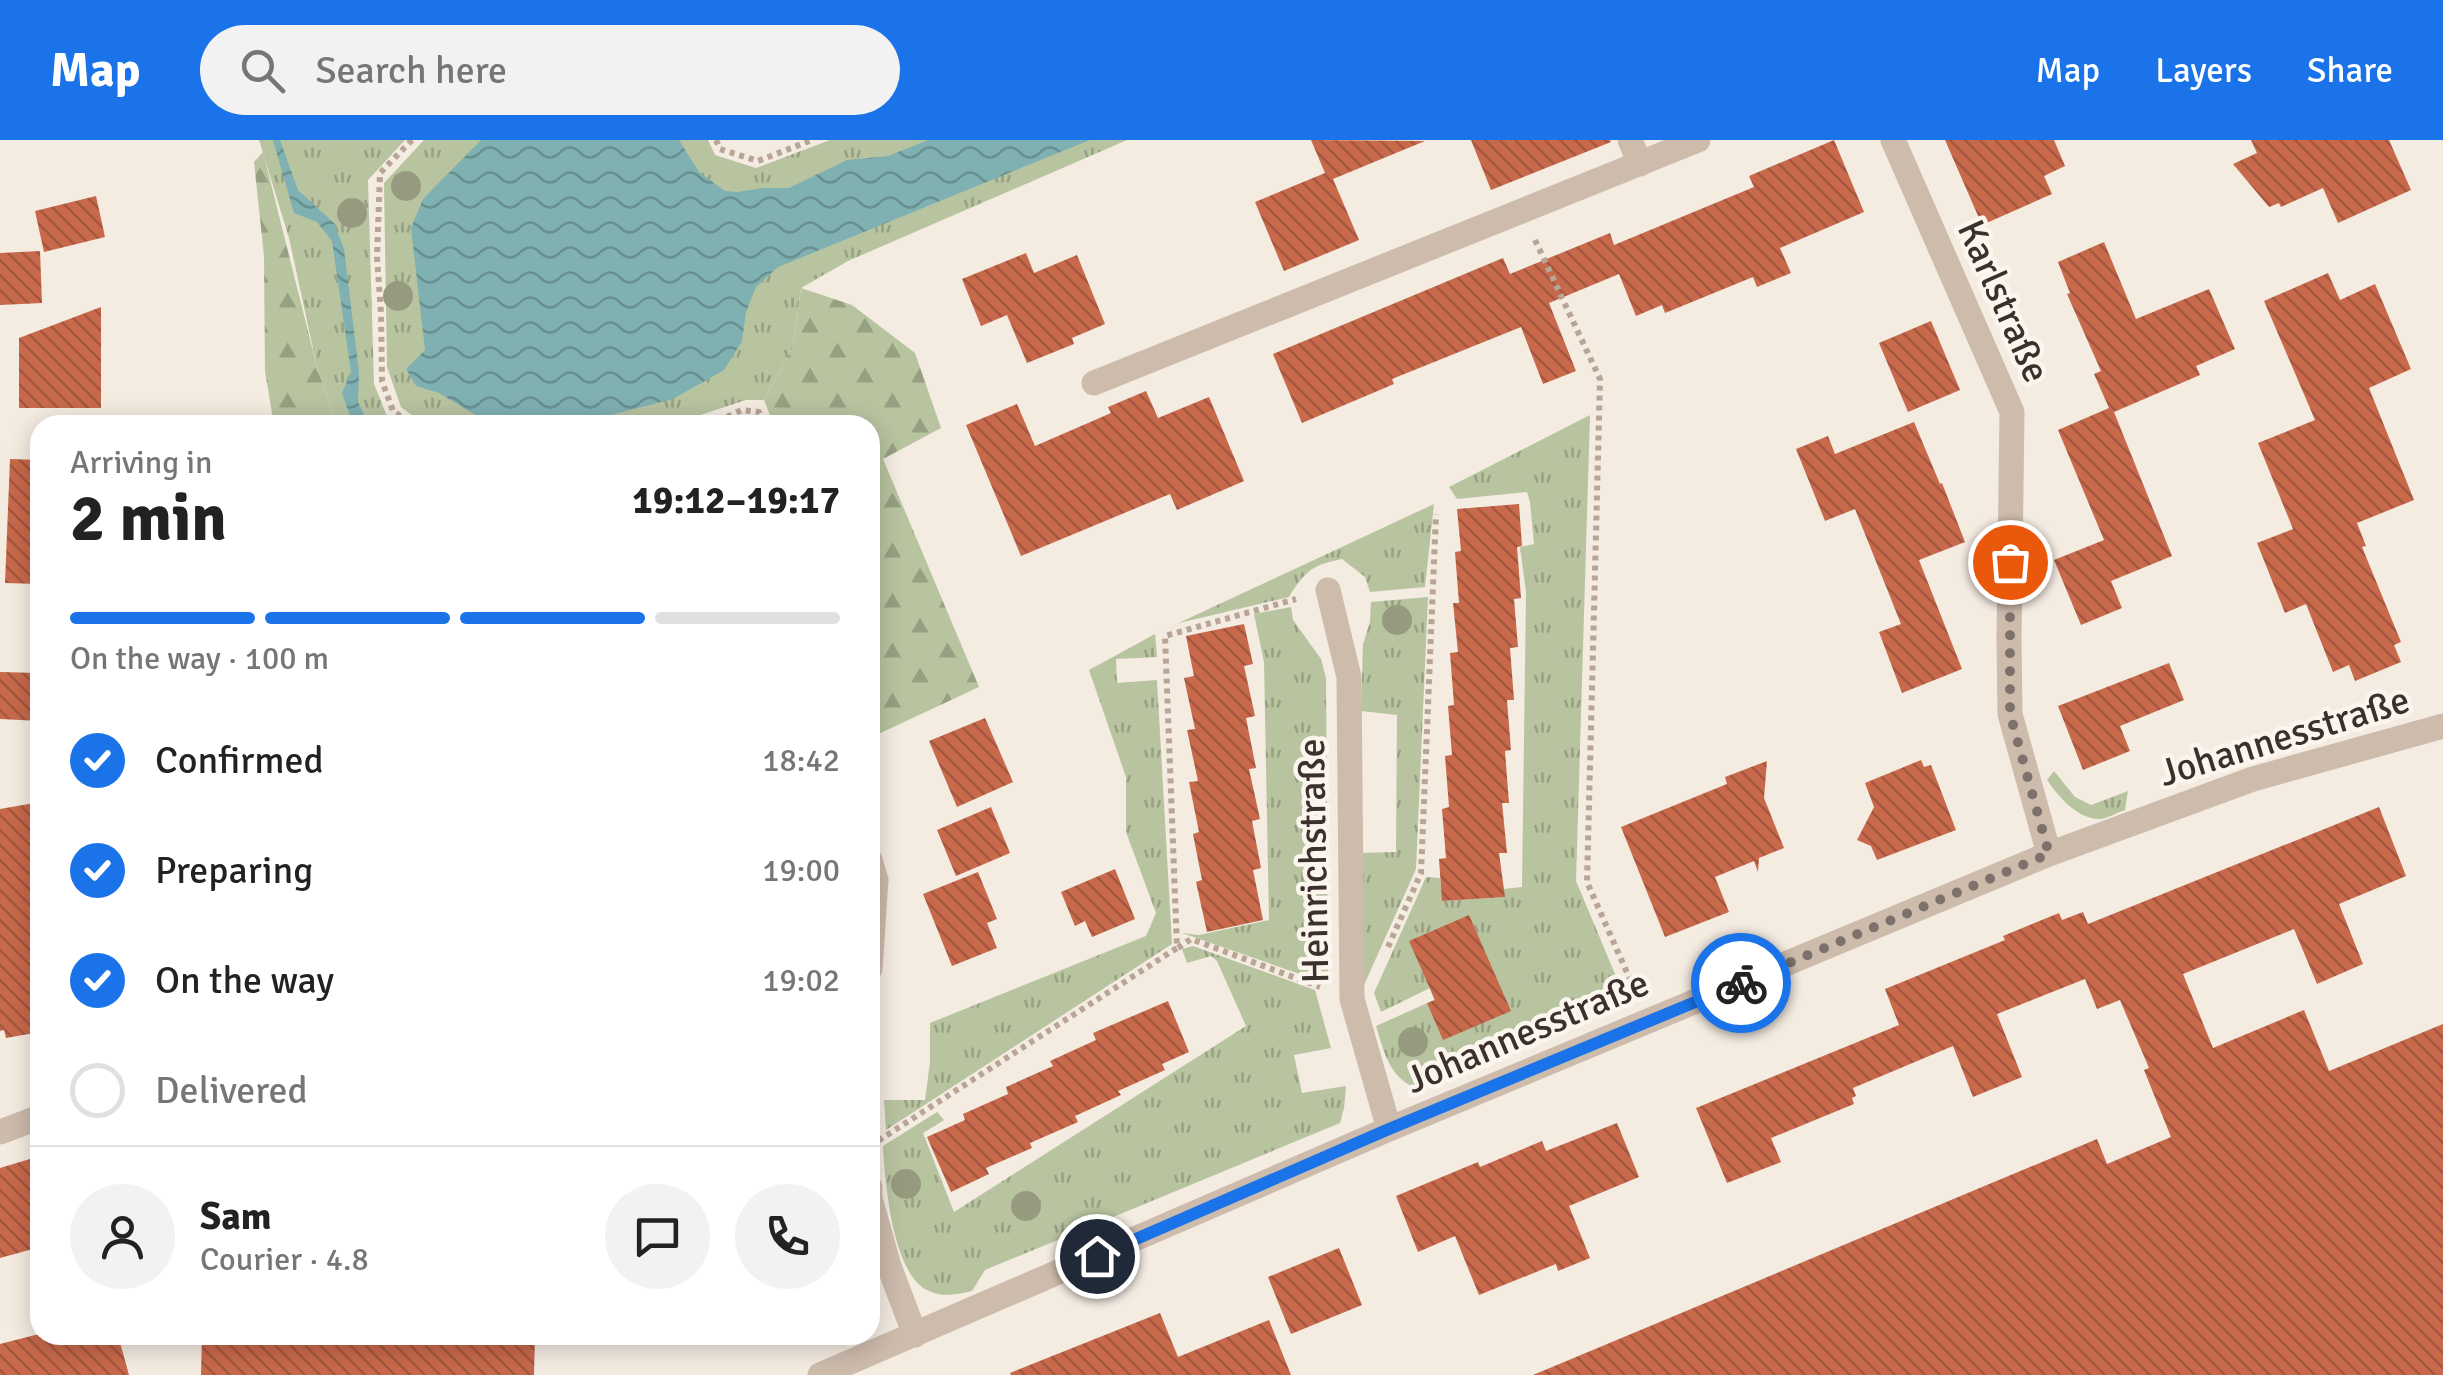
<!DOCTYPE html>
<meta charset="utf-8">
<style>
body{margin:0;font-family:Signika,sans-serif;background:#f2f2f2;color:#222;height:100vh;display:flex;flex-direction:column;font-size:38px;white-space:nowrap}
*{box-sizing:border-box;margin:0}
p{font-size:32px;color:#767676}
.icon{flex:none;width:55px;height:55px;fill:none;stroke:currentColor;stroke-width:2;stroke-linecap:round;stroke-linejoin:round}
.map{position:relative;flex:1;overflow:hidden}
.panel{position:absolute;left:30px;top:275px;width:850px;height:930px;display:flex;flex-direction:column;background:#fff;border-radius:30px;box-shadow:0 5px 25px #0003}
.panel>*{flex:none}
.pin{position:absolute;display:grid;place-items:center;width:85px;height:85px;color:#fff;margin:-42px;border:5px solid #fff;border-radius:50%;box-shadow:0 2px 10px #0007}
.courier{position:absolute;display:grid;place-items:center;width:100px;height:100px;margin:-50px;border:8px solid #1a73e8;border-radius:50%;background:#fff;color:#222;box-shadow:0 2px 12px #0007}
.headline em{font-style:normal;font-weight:800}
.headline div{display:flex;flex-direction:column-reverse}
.headline{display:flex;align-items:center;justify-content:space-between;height:170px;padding:0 40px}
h1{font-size:65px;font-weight:800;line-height:75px}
.bar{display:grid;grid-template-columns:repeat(4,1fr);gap:15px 10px;align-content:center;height:120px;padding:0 40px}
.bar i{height:12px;border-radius:8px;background:#e0e0e0}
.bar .selected{background:#1a73e8}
.bar p{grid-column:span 4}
.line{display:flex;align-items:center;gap:25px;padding:0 40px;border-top:2px solid #e0e0e0}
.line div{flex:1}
.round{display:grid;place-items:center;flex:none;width:105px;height:105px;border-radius:52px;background:#f2f2f2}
ol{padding:0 40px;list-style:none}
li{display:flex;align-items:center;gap:30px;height:110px}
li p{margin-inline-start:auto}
li .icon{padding:10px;border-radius:50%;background:#1a73e8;color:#fff;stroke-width:4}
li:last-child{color:#767676}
li i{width:55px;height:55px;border:5px solid #e0e0e0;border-radius:50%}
header{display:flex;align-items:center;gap:60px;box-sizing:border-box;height:140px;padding:0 50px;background:#1a73e8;color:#fff}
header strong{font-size:48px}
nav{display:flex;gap:55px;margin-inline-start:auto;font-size:35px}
.search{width:700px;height:90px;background:#f2f2f2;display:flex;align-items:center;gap:25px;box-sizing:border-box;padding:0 35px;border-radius:55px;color:#767676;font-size:38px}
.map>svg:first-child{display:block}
.grass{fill:url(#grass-tufts)}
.forest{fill:url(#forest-firs)}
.water{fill:url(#water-waves)}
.building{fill:url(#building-back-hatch)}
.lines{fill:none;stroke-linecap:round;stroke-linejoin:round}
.path{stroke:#b9a596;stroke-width:6;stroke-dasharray:5 5;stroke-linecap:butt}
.minor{stroke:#cdbbac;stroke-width:25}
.tree{fill:#969b7f}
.done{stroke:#7c716b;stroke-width:10;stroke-dasharray:0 18}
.route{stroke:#1a73e8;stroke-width:12}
.labels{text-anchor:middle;stroke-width:9;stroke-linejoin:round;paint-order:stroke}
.street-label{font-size:38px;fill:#3b302b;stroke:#fbf5ee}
</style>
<header>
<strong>Map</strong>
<div class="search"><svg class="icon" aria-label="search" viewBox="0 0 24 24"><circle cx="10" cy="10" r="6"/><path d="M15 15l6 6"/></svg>Search here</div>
<nav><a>Map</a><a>Layers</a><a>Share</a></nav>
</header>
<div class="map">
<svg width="2443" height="1235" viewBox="0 0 2443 1235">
<defs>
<pattern id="grass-tufts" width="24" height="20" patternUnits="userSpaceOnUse" patternTransform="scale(2.5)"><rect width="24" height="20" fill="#b8c4a0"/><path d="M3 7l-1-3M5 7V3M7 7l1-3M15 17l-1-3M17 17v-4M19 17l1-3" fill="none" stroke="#97a083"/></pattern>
<pattern id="forest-firs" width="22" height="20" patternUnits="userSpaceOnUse" patternTransform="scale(2.5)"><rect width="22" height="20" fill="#b8c4a0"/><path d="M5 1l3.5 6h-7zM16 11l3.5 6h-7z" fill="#97a083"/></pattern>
<pattern id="water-waves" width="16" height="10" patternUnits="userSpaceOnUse" patternTransform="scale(2.5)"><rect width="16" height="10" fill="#7fb0b2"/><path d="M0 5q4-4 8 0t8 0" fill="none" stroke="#699091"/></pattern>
<pattern id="building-back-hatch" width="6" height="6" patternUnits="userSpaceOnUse" patternTransform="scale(2.5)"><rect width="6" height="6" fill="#c8694b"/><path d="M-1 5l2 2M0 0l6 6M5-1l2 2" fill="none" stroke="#a4573f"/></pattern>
</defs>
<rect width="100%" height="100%" fill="#f4ebe1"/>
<path class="grass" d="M 259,0 L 405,0 L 368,40 L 374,244 L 387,276 L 398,285 L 337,285 L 317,227 L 289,98 Z
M 424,0 L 708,0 L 715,15 L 756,28 L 830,0 L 1127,0 L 848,121 L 801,148 L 793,207 L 764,260 L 746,260 L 670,285 L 425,285 L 401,267 L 387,227 L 384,43 Z
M 1590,275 L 1576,741 L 1626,860 L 1419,949 C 1390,940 1384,912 1376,886 L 1434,860 L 1430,848 L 1381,872 L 1374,853 L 1426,737 L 1440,738 L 1443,761 L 1504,757 L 1504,749 L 1522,747 L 1526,452 L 1520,407 L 1534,404 L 1530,362 L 1527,352 L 1457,359 L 1449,347 Z
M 1434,364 L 1425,447 L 1370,452 L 1365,437 L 1342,419 C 1312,425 1305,431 1289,457 L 1179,483 L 1155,494 L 1157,517 L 1116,519 L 1117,543 L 1157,540 L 1172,804 L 886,990 L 884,960 L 925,960 L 930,922 L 930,883 L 1146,796 L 1156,773 L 1126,692 L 1126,637 L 1089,530 L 1155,494 Z
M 1428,457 L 1416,729 L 1364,845 L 1361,713 L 1396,712 L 1397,575 L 1361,571 L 1363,504 L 1370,482 L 1371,462 Z
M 1291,467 L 1293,480 L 1321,519 L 1326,538 L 1328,836 L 1314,839 L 1182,793 L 1199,795 L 1269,780 L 1264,522 L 1254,474 Z
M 2054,631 L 2075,657 L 2091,665 L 2128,651 L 2125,670 C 2118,672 2108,678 2101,679 C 2078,680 2058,656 2047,640 Z
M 1193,806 L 1315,850 L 1331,908 L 1294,915 L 1302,953 L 1346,946 L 1344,968 L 1340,983 L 985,1130 L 972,1151 C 955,1155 940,1158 925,1149 C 892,1129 885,1042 883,1006 L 937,972 L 944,980 L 923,993 L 954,1072 L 1246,886 L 1217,821 L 1211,816 L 1187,823 L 1182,809 Z"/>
<path class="forest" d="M 263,12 L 317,227 L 337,285 L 274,285 L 265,231 L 264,116 L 254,22 Z
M 801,148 L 852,165 L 915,213 L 941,288 L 883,319 L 979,547 L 872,597 L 870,592 L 870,285 L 774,285 L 764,260 L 793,207 Z"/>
<path class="water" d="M 273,0 L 280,0 L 298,50 L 334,83 L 344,109 L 359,232 L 358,262 L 369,285 L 353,285 L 342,253 L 351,232 L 332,101 L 317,82 L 294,73 Z
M 481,0 L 679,0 L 699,32 L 725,51 L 737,52 L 764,48 L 789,48 L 847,20 L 888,16 L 928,0 L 1090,0 L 778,127 L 756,147 L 746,172 L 742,201 L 724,230 L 673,259 L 572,285 L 492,285 L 439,253 L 416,246 L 406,229 L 425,210 L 411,88 L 423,59 Z"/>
<path class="building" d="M 1311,0 L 1425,1 L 1333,39 L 1359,100 L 1284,131 L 1255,62 L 1325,33 Z
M 1471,0 L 1610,0 L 1611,2 L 1491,50 Z
M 1834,0 L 1864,72 L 1780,108 L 1791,133 L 1757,147 L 1753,137 L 1665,173 L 1662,165 L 1636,176 L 1619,134 L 1549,163 L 1576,231 L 1543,244 L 1521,187 L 1392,239 L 1394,244 L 1302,283 L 1273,214 L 1503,118 L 1510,134 L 1610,93 L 1614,105 L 1754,47 L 1749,36 Z
M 1945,0 L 2054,0 L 2065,26 L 2044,36 L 2052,54 L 1982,85 Z
M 2251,0 L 2389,0 L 2411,50 L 2338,83 L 2323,48 L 2281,67 L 2279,63 L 2269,67 L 2233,24 L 2257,13 Z
M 96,56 L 105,97 L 44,112 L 35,71 Z
M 2104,102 L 2136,179 L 2209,149 L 2235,209 L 2196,226 L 2200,235 L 2114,272 L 2172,416 L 2111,441 L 2122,468 L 2081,485 L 2054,420 L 2104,400 L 2058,290 L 2109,268 L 2094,234 L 2101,231 L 2067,154 L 2070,153 L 2058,122 Z
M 40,111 L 42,163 L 0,165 L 0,113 Z
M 1026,113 L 1034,133 L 1077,115 L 1105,184 L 1072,198 L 1074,204 L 1027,223 L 1007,175 L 981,186 L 962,139 Z
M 2328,133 L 2340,160 L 2375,144 L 2411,229 L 2369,248 L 2414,360 L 2357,383 L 2366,406 L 2362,407 L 2401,502 L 2394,505 L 2401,522 L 2355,541 L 2349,525 L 2333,532 L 2306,464 L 2285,473 L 2257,403 L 2293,389 L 2258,303 L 2315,280 L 2264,161 Z
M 101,167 L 101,268 L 19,268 L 19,198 Z
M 1931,181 L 1960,250 L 1908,272 L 1879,203 Z
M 1146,251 L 1158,278 L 1209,257 L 1244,341 L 1177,370 L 1170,354 L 1021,416 L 966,285 L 1017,264 L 1035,306 L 1111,273 L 1108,267 Z
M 1914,282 L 1940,344 L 1942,343 L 1965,402 L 1919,420 L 1962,529 L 1902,553 L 1879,492 L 1901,484 L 1855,369 L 1825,381 L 1796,309 L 1828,296 L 1835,314 Z
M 10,319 L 40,320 L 40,444 L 5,443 Z
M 1519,364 L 1522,406 L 1517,407 L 1521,458 L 1514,459 L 1518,507 L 1510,508 L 1514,560 L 1507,560 L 1511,610 L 1505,611 L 1509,663 L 1502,663 L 1507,713 L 1499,713 L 1505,757 L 1442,761 L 1439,719 L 1446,718 L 1442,669 L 1449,667 L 1445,616 L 1452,615 L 1448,566 L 1454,565 L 1450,513 L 1458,512 L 1453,463 L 1459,463 L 1455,412 L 1461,411 L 1457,369 Z
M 1244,484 L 1253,524 L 1244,526 L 1255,576 L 1246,578 L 1256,628 L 1249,629 L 1260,679 L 1252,681 L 1261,728 L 1253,730 L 1263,780 L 1207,792 L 1196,742 L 1202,740 L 1193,694 L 1199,692 L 1189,642 L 1198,641 L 1187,590 L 1195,589 L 1184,538 L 1194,536 L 1186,496 Z
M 2169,523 L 2184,560 L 2120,586 L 2130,611 L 2083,630 L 2058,566 Z
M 0,532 L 40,533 L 40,581 L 0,579 Z
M 985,578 L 1013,642 L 957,667 L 929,601 Z
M 1921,620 L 1924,627 L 1931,625 L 1956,690 L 1877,720 L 1871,706 L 1857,700 L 1874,667 L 1865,643 Z
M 1767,621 L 1764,658 L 1784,708 L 1759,718 L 1758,732 L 1754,721 L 1715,737 L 1729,772 L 1665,797 L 1621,687 L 1727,644 L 1725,637 Z
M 40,662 L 40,892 L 6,898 L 4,890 L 0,891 L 0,669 Z
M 991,667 L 1010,713 L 956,736 L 937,690 Z
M 2379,667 L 2406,736 L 2339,764 L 2363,824 L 2317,844 L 2294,789 L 2183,834 L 2213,908 L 2304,870 L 2329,931 L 2443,884 L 2443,1235 L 1533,1235 L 2097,999 L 2107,1024 L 2171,997 L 2144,930 L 2149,928 L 2120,860 L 2097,869 L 2085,839 L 1997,874 L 2022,937 L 1973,957 L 1953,906 L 1853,948 L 1856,956 L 1852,958 L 1854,964 L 1771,998 L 1781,1022 L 1727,1043 L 1696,968 L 1899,885 L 1885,849 L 2005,800 L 2003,796 L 2059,773 L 2062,780 L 2083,772 L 2088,784 Z
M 1115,729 L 1135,779 L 1092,797 L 1085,781 L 1075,786 L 1061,752 Z
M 978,732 L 997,779 L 987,783 L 997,808 L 952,826 L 923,754 Z
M 1469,775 L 1511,871 L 1443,900 L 1427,863 L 1435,860 L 1409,801 Z
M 1168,861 L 1189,912 L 1162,924 L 1165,930 L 1118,951 L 1121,955 L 1075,976 L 1078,982 L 1030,1003 L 1032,1008 L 986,1028 L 989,1034 L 951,1052 L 927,997 L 965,980 L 963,974 L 1008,954 L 1006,947 L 1053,926 L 1050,921 L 1096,900 L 1093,893 Z
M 1617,983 L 1639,1037 L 1569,1066 L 1590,1118 L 1558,1131 L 1556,1124 L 1479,1155 L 1455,1096 L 1418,1112 L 1396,1056 L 1478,1022 L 1480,1027 L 1542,1001 L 1546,1011 Z
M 40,1016 L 40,1107 L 0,1118 L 0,1028 Z
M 1339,1108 L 1362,1165 L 1291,1194 L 1268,1137 Z
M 1160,1173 L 1178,1217 L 1269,1180 L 1291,1235 L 1011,1235 L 1010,1233 Z
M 35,1195 L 118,1195 L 129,1235 L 0,1235 L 0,1204 Z
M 202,1195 L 535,1195 L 534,1235 L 201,1235 Z"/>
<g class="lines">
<path class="path" d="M 412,0 L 380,33 L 377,117 L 381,173 L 382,241 L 393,271 L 413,285
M 716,0 L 720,9 L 758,21 L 812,0
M 1535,100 L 1600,239 L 1587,742 L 1636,853
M 709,285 L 742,270 L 759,272 L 764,285
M 1388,807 L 1421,733 L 1436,374
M 1178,808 L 1191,799 L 1320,847
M 870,1006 L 1177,808 L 1165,496 L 1296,459"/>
<path class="minor" d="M 1630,0 L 1640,24
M 1893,0 L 2012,272 L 2009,498 L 2010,574 L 2049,714
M 1094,243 L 1698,0
M 1328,450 L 1349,537 L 1352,859 L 1389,989
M 870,720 L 876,740 L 870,829
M 0,992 L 40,977
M 870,1047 L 870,1058 L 889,1126 L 915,1195
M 820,1235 L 1389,989 L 2049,714 L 2253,639 L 2443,586"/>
</g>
<g class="tree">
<circle cx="406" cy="46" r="15"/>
<circle cx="352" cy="73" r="15"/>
<circle cx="398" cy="156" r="15"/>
<circle cx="1397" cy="480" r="15"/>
<circle cx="1413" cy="902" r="15"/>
<circle cx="906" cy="1044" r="15"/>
<circle cx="1026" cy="1066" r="15"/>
</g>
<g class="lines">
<path class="done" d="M 1741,843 L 2049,714 L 2010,574 L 2010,422"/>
<path class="route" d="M 1097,1116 L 1389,989 L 1741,843"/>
</g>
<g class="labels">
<g class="street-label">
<text transform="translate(2004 161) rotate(66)" y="13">Karlstraße</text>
<text transform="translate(2284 596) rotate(-17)" y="13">Johannesstraße</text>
<text transform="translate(1313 721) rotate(-91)" y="13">Heinrichstraße</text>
<text transform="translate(1527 891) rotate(-23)" y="13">Johannesstraße</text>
</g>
</g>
</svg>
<div class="pin" style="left:2010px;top:422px;background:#ea580c"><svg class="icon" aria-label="bag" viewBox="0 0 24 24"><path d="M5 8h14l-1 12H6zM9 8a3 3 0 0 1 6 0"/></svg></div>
<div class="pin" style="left:1097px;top:1116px;background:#1f2937"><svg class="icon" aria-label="home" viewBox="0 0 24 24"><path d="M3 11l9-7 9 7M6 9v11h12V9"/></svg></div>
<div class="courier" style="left:1741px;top:843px"><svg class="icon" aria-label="bike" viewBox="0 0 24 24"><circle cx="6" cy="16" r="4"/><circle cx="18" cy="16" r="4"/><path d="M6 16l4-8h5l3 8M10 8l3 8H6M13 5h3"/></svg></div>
<section class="panel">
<div class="headline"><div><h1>2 min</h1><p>Arriving in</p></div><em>19:12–19:17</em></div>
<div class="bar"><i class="selected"></i><i class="selected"></i><i class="selected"></i><i></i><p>On the way · 100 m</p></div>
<ol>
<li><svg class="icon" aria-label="check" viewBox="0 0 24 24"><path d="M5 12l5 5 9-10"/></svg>Confirmed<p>18:42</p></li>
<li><svg class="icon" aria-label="check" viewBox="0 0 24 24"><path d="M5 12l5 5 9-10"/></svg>Preparing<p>19:00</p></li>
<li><svg class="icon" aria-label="check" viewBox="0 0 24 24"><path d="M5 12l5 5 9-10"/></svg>On the way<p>19:02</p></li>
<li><i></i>Delivered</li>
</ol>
<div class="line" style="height:180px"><a class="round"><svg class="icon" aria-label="person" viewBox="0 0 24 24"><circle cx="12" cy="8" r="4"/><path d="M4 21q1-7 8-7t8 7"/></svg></a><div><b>Sam</b><p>Courier · 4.8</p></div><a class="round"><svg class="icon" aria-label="chat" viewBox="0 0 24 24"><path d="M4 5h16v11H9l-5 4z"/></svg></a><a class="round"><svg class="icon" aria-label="phone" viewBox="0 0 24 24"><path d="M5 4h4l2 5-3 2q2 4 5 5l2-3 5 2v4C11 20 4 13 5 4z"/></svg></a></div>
</section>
</div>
